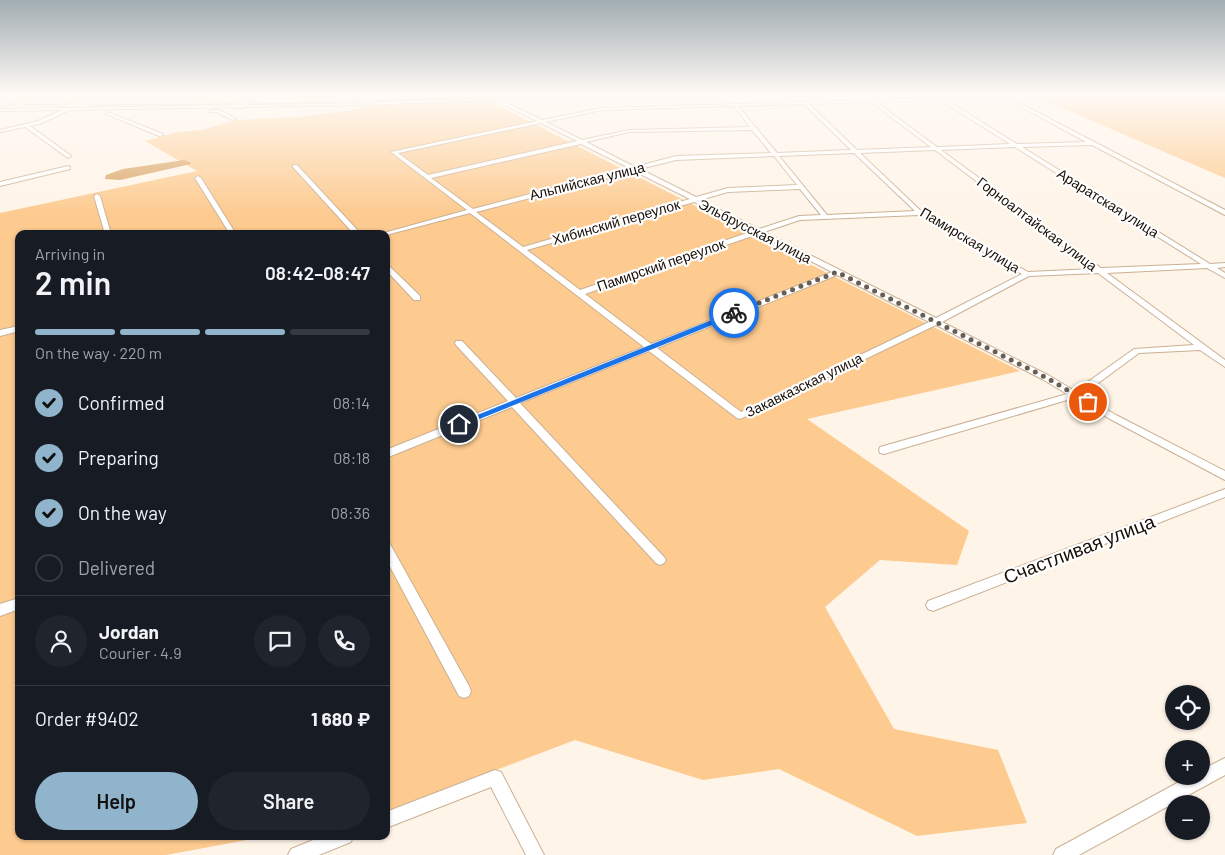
<!DOCTYPE html>
<meta charset="utf-8">
<style>
body{margin:0;font-family:Barlow,sans-serif;background:#20242c;color:#f1f3f6;height:100vh;display:flex;flex-direction:column;font-size:19px;white-space:nowrap}
*{box-sizing:border-box;margin:0}
p{font-size:16px;color:#9ea1a6}
.icon{flex:none;width:28px;height:28px;fill:none;stroke:currentColor;stroke-width:2;stroke-linecap:round;stroke-linejoin:round}
.map{position:relative;flex:1;overflow:hidden}
.details{position:absolute;left:15px;top:230px;width:375px;height:610px;display:flex;flex-direction:column;background:#171b24;border-radius:10px;box-shadow:0 1px 4px #0004}
.details>*{flex:none}
.fabs{position:absolute;left:1165px;top:685px;display:grid;gap:10px}
.fabs a{display:grid;place-items:center;width:45px;height:45px;border-radius:50%;background:#171b24;box-shadow:0 1px 4px #0004;font-size:25px}
.pin{position:absolute;display:grid;place-items:center;width:42px;height:42px;color:#fff;margin:-21px;border:2px solid #fff;border-radius:50%;box-shadow:0 1px 5px #0007}
.courier{position:absolute;display:grid;place-items:center;width:50px;height:50px;margin:-25px;border:4px solid #1a73e8;border-radius:50%;background:#fff;color:#222;box-shadow:0 1px 6px #0007}
.headline em{font-style:normal;font-weight:600}
.headline div{display:flex;flex-direction:column-reverse}
.headline{display:flex;align-items:center;justify-content:space-between;height:85px;padding:0 20px}
h1{font-size:32px;font-weight:600;line-height:38px}
.bar{display:grid;grid-template-columns:repeat(4,1fr);gap:8px 5px;align-content:center;height:60px;padding:0 20px}
.bar i{height:6px;border-radius:4px;background:#363941}
.bar .current{background:#90b4cc}
.bar p{grid-column:span 4}
.line{display:flex;align-items:center;gap:12px;padding:0 20px;border-top:1px solid #363941}
.line div{flex:1}
.round{display:grid;place-items:center;flex:none;width:52px;height:52px;border-radius:26px;background:#20242c}
ol{padding:0 20px;list-style:none}
li{display:flex;align-items:center;gap:15px;height:55px}
li p{margin-inline-start:auto}
li .icon{padding:5px;border-radius:50%;background:#90b4cc;color:#111;stroke-width:4}
li:last-child{color:#9ea1a6}
li i{width:28px;height:28px;border:2px solid #363941;border-radius:50%}
.button{display:flex;gap:10px;margin-top:auto;padding:10px 20px}
.button a{flex:1;height:58px;border-radius:30px;background:#90b4cc;color:#111;font-size:20px;font-weight:600;line-height:58px;text-align:center}
.button a+a{background:#20242c;color:#f1f3f6}
.map>svg:first-child{display:block}
.green{fill:#fdca8f}
.water{fill:#d9a361}
.lines{fill:none;stroke-linecap:round;stroke-linejoin:round}
.stream{stroke:#d9a361;stroke-width:1}
.street-casing{stroke:#cab094;stroke-width:2}
.street{fill:#fff;fill-rule:evenodd}
.route{fill:#1a73e8}
.done{stroke:#685e54;stroke-width:5;stroke-dasharray:0 9}
.labels{text-anchor:middle;stroke-width:4.5;stroke-linejoin:round;paint-order:stroke}
.far-street-label{font-size:14px;fill:#170e05;stroke:#fff}
.near-street-label{font-size:19px;fill:#170e05;stroke:#fff}
</style>
<div class="map">
<svg width="1225" height="855" viewBox="0 0 1225 855">
<rect width="100%" height="100%" fill="#fff4e8"/>
<path class="green" d="M 1032,95 L 1225,95 L 1225,178 Z
M 489,101 L 1020,371 L 807,419 L 969,531 L 957,565 L 880,560 L 825,607 L 894,729 L 998,750 L 1027,823 L 917,836 L 779,769 L 703,780 L 575,740 L 386,812 L 386,234 L 19,234 L 19,836 L 268,836 L 166,855 L 0,855 L 0,213 L 197,171 L 145,141 L 178,132 L 202,130 L 236,120 L 297,117 L 354,110 L 365,106 Z"/>
<path class="water" d="M 184,160 L 190,162 L 191,164 L 120,180 L 105,179 L 106,175 L 123,169 Z"/>
<g class="lines">
<path class="stream" d="M 374,98 L 372,100 L 377,101 L 519,95
M 253,100 L 252,103 L 259,104 L 349,102 L 362,99
M 87,102 L 86,104 L 89,105 L 225,104 L 245,100
M 25,103 L 23,105 L 62,105 L 77,102
M 0,107 L 17,103"/>
<defs>
<path id="street" d="M 80,95 L 168,95 L 24,98 L 22,97 Z
M 253,95 L 258,95 L 247,105 L 362,103 L 582,95 L 501,100 L 542,120 L 602,108 L 1006,96 L 1225,210 L 1225,215 L 1223,214 L 1092,145 L 1022,147 L 1210,264 L 1225,263 L 1225,267 L 1217,268 L 1225,273 L 1225,278 L 1207,268 L 1107,273 L 1225,360 L 1225,367 L 1200,350 L 1139,353 L 1082,395 L 1116,415 L 1225,471 L 1225,480 L 1110,419 L 1074,398 L 884,454 L 880,453 L 879,450 L 880,447 L 1067,394 L 1042,379 L 936,325 L 740,419 L 737,418 L 649,351 L 520,403 L 664,557 L 666,560 L 664,563 L 660,565 L 656,563 L 512,407 L 386,458 L 386,450 L 508,401 L 456,345 L 455,343 L 456,341 L 462,341 L 516,398 L 644,347 L 470,213 L 386,235 L 386,234 L 380,234 L 467,210 L 391,152 L 537,121 L 495,100 L 362,105 L 244,107 L 240,109 L 238,107 L 70,110 L 42,123 L 30,126 L 70,155 L 71,156 L 68,158 L 25,127 L 0,132 L 0,130 L 38,121 L 62,110 L 0,111 L 0,109 L 241,105 ZM 1005,98 L 1086,142 L 1017,144 L 946,100 ZM 940,100 L 1010,144 L 937,147 L 876,102 ZM 871,102 L 931,147 L 857,150 L 809,104 ZM 804,104 L 851,150 L 777,153 L 738,106 ZM 734,106 L 750,127 L 629,130 L 582,140 L 546,122 L 602,110 ZM 541,123 L 577,141 L 428,175 L 398,153 ZM 752,130 L 771,153 L 676,156 L 635,167 L 586,142 L 629,132 ZM 581,144 L 629,168 L 473,209 L 431,178 ZM 1015,147 L 1201,264 L 1101,268 L 941,150 ZM 935,150 L 1093,269 L 1028,272 L 922,212 L 860,153 ZM 854,153 L 915,211 L 827,215 L 779,156 ZM 774,156 L 797,185 L 728,188 L 696,197 L 640,169 L 676,160 ZM 634,171 L 690,199 L 523,247 L 476,212 ZM 800,189 L 821,215 L 799,216 L 759,229 L 700,200 L 728,192 ZM 694,202 L 753,231 L 580,290 L 527,250 ZM 919,215 L 1022,274 L 936,318 L 764,232 L 800,220 ZM 758,234 L 832,272 L 651,344 L 585,294 ZM 1098,273 L 1194,345 L 1134,349 L 1075,391 L 1048,375 L 942,322 L 1029,276 ZM 837,275 L 929,322 L 741,412 L 657,348 Z
M 211,110 L 220,110 L 236,119 L 232,120 L 217,112 L 209,112 Z
M 108,112 L 163,134 L 163,135 L 159,136 L 106,114 Z
M 293,165 L 297,165 L 361,234 L 354,234 L 293,167 Z
M 68,166 L 70,167 L 70,169 L 0,186 L 0,182 Z
M 198,176 L 201,178 L 236,234 L 230,234 L 195,178 Z
M 97,194 L 100,196 L 111,234 L 105,234 L 94,196 Z
M 386,263 L 420,296 L 420,300 L 414,300 L 386,270 Z
M 19,326 L 19,331 L 0,336 L 0,330 Z
M 1225,489 L 1225,497 L 938,609 L 933,611 L 928,609 L 926,605 L 928,601 Z
M 386,542 L 390,544 L 469,686 L 471,691 L 469,696 L 464,698 L 459,696 L 386,559 Z
M 19,598 L 19,609 L 0,616 L 0,604 Z
M 1225,758 L 1225,775 L 1079,855 L 1053,855 L 1056,849 L 1190,776 L 1201,776 L 1201,770 Z
M 495,770 L 501,772 L 544,855 L 526,855 L 491,787 L 386,828 L 386,812 Z
M 323,836 L 353,836 L 351,842 L 319,855 L 288,855 L 291,849 Z"/>
</defs>
<use href="#street" class="street-casing"/>
<use href="#street" class="street"/>
</g>
<linearGradient id="sky" x2="0" y2="1"><stop stop-color="#a2adb2"/><stop offset="0.44" stop-color="#fffaf5"/><stop offset="1" stop-color="#fffaf5" stop-opacity="0"/></linearGradient>
<rect width="1225" height="215" fill="url(#sky)"/>
<path class="route" d="M 734,311 L 737,312 L 737,315 L 462,426 L 455,424 Z"/>
<g class="lines">
<path class="done" d="M 734,313 L 837,272 L 1045,377 L 1088,402"/>
</g>
<g class="labels">
<g class="far-street-label">
<text transform="translate(587 181) rotate(-14)" y="5">Альпийская улица</text>
<text transform="translate(1108 203) rotate(32)" y="5">Араратская улица</text>
<text transform="translate(616 222) rotate(-16)" y="5">Хибинский переулок</text>
<text transform="translate(1037 224) rotate(37)" y="5">Горноалтайская улица</text>
<text transform="translate(755 231) rotate(27)" y="5">Эльбрусская улица</text>
<text transform="translate(970 240) rotate(31)" y="5">Памирская улица</text>
<text transform="translate(661 265) rotate(-19)" y="5">Памирский переулок</text>
<text transform="translate(804 385) rotate(-26)" y="5">Закавказская улица</text>
</g>
<g class="near-street-label">
<text transform="translate(1079 549) rotate(-21)" y="7">Счастливая улица</text>
</g>
</g>
</svg>
<div class="fabs">
<a><svg class="icon" aria-label="locate" viewBox="0 0 24 24"><circle cx="12" cy="12" r="6"/><path d="M12 2v4M12 18v4M2 12h4M18 12h4"/></svg></a>
<a>+</a>
<a>−</a>
</div>
<div class="pin" style="left:1088px;top:402px;background:#ea580c"><svg class="icon" aria-label="bag" viewBox="0 0 24 24"><path d="M5 8h14l-1 12H6zM9 8a3 3 0 0 1 6 0"/></svg></div>
<div class="pin" style="left:459px;top:424px;background:#1f2937"><svg class="icon" aria-label="home" viewBox="0 0 24 24"><path d="M3 11l9-7 9 7M6 9v11h12V9"/></svg></div>
<div class="courier" style="left:734px;top:313px"><svg class="icon" aria-label="bike" viewBox="0 0 24 24"><circle cx="6" cy="16" r="4"/><circle cx="18" cy="16" r="4"/><path d="M6 16l4-8h5l3 8M10 8l3 8H6M13 5h3"/></svg></div>
<section class="details">
<div class="headline"><div><h1>2 min</h1><p>Arriving in</p></div><em>08:42–08:47</em></div>
<div class="bar"><i class="current"></i><i class="current"></i><i class="current"></i><i></i><p>On the way · 220 m</p></div>
<ol>
<li><svg class="icon" aria-label="check" viewBox="0 0 24 24"><path d="M5 12l5 5 9-10"/></svg>Confirmed<p>08:14</p></li>
<li><svg class="icon" aria-label="check" viewBox="0 0 24 24"><path d="M5 12l5 5 9-10"/></svg>Preparing<p>08:18</p></li>
<li><svg class="icon" aria-label="check" viewBox="0 0 24 24"><path d="M5 12l5 5 9-10"/></svg>On the way<p>08:36</p></li>
<li><i></i>Delivered</li>
</ol>
<div class="line" style="height:90px"><a class="round"><svg class="icon" aria-label="person" viewBox="0 0 24 24"><circle cx="12" cy="8" r="4"/><path d="M4 21q1-7 8-7t8 7"/></svg></a><div><b>Jordan</b><p>Courier · 4.9</p></div><a class="round"><svg class="icon" aria-label="chat" viewBox="0 0 24 24"><path d="M4 5h16v11H9l-5 4z"/></svg></a><a class="round"><svg class="icon" aria-label="phone" viewBox="0 0 24 24"><path d="M5 4h4l2 5-3 2q2 4 5 5l2-3 5 2v4C11 20 4 13 5 4z"/></svg></a></div>
<div class="line" style="height:65px"><div>Order #9402</div><b>1 680 ₽</b></div>
<div class="button"><a>Help</a><a>Share</a></div>
</section>
</div>
